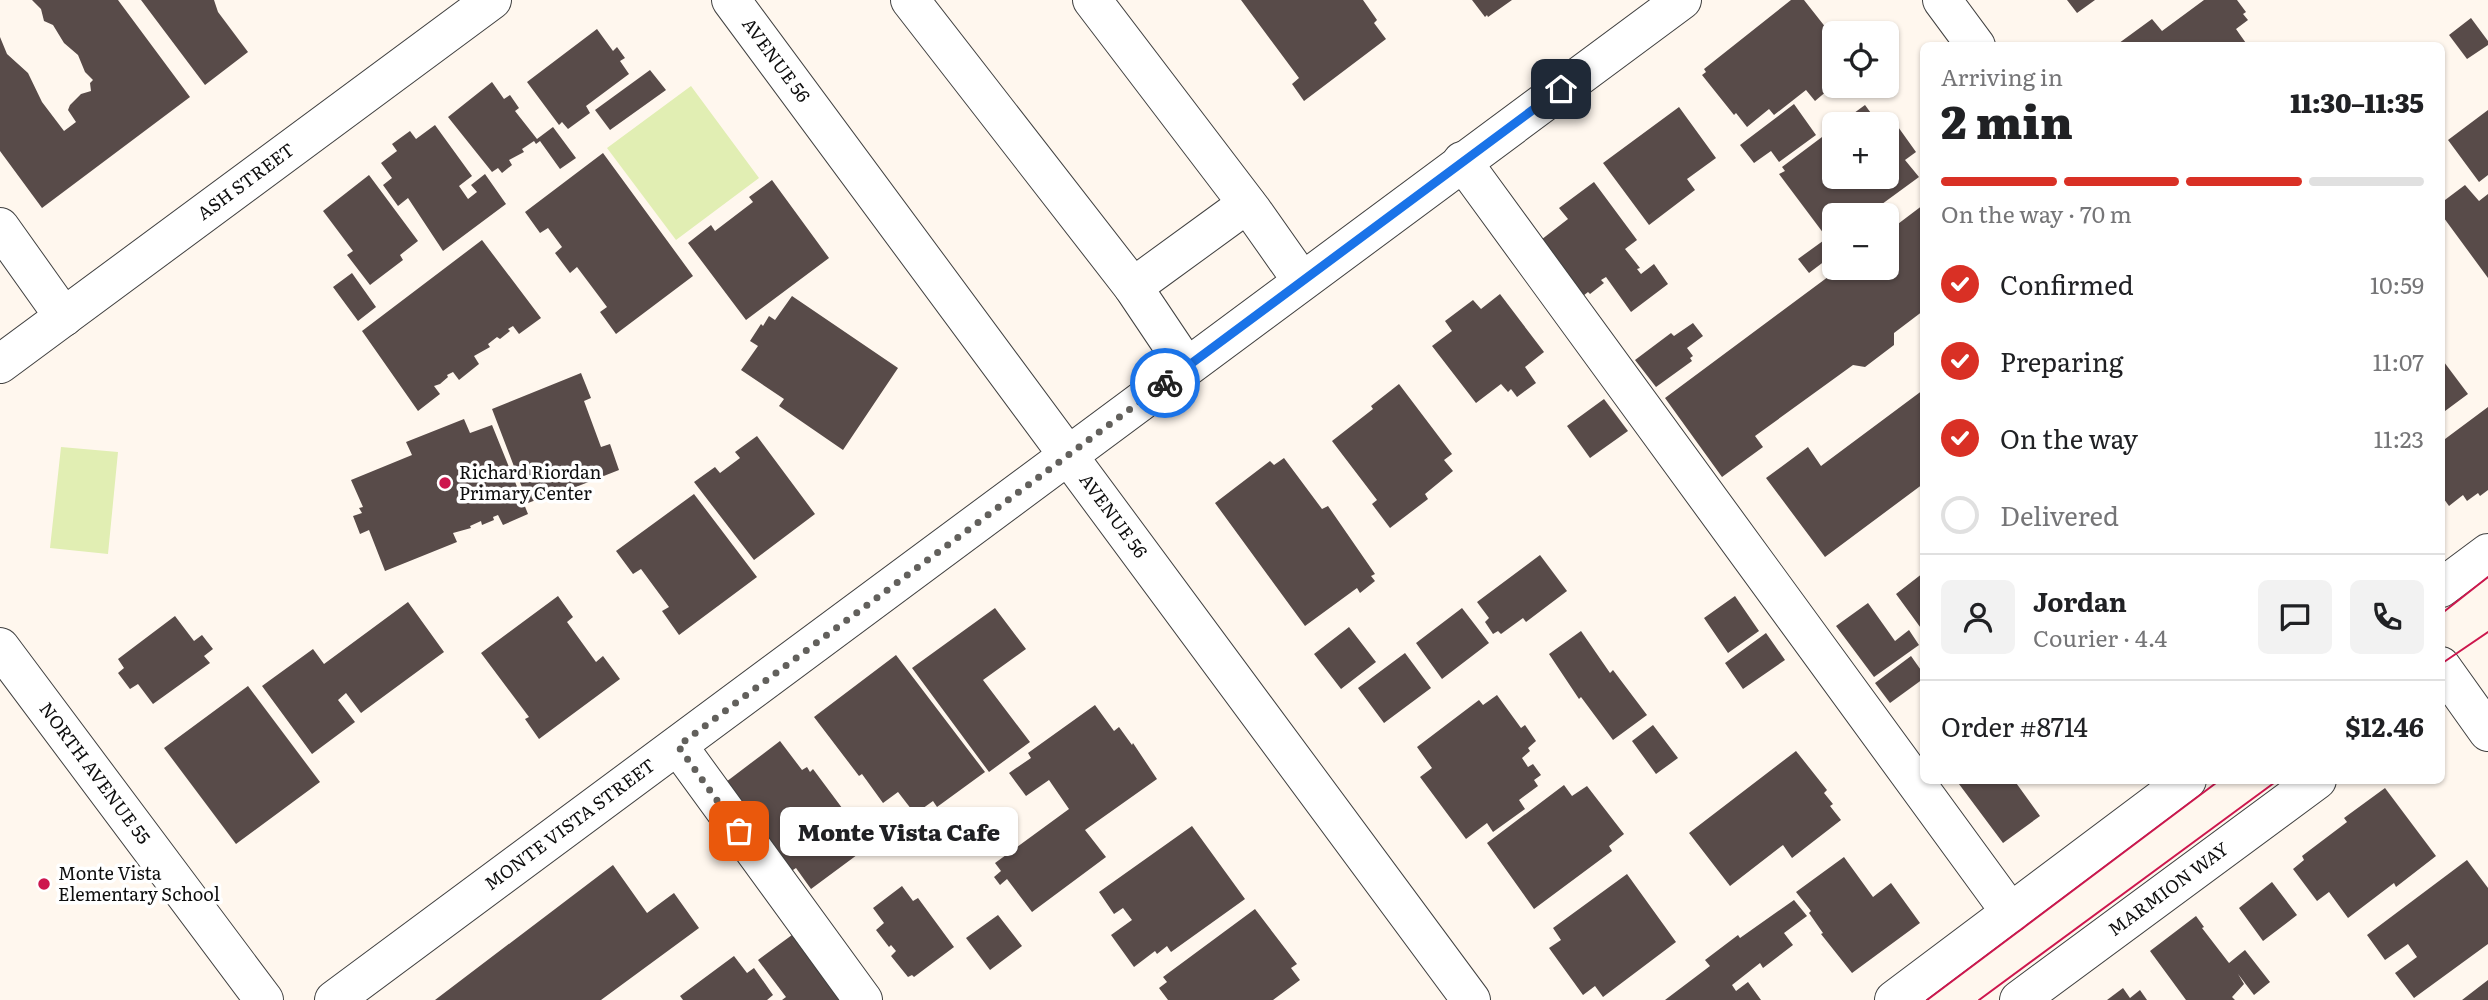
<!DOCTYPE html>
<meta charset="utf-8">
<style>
body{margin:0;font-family:Literata,serif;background:#f2f2f2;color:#202124;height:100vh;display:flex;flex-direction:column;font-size:26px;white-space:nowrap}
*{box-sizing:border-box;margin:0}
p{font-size:23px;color:#757577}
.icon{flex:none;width:38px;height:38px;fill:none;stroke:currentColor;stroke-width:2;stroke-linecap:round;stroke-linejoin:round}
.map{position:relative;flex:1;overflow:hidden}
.panel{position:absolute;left:1920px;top:42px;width:525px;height:742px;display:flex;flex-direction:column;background:#fff;border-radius:10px;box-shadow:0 2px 5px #0004}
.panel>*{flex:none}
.fabs{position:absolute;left:1822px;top:21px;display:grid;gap:14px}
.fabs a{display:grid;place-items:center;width:77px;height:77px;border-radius:10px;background:#fff;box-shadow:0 2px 5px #0004;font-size:35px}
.pin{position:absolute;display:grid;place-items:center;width:60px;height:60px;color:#fff;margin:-30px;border-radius:14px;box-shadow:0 4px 10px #0006}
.courier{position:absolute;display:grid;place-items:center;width:70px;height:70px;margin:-35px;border:5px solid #1a73e8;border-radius:50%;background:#fff;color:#222;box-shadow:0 2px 9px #0007}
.bubble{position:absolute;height:49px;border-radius:10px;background:#fff;box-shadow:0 2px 5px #0004;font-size:23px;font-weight:800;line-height:49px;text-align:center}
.head em{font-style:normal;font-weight:800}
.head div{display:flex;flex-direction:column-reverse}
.head{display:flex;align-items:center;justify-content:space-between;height:119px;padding:0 21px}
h1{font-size:46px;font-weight:800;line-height:52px}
.bar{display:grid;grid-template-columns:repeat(4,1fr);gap:10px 7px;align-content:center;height:84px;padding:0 21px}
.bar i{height:9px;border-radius:5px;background:#e0e0e0}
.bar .active{background:#d93025}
.bar p{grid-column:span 4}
.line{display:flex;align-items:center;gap:18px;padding:0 21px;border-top:2px solid #e0e0e0}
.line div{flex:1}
.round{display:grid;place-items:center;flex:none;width:74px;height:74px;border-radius:10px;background:#f2f2f2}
ol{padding:0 21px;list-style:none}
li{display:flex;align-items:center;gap:21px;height:77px}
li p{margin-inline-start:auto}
li .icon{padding:7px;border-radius:50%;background:#d93025;color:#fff;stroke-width:4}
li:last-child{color:#757577}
li i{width:38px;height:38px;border:4px solid #e0e0e0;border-radius:50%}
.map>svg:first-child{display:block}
.green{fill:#e1eeb3}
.building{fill:#584b49}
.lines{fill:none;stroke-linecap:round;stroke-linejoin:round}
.minor-casing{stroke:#414141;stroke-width:40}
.minor{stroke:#fff;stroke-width:38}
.tram{stroke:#cd174e;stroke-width:2}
.done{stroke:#62605c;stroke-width:7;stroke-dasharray:0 12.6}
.route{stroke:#1a73e8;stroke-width:9}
.poi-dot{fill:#cd174e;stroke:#fff;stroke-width:2.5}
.labels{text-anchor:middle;stroke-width:7;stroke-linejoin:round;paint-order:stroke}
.street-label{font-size:18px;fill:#0e0e0e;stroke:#fff}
.poi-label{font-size:18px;fill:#0e0e0e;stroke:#fff;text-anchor:start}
</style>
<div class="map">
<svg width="2488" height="1000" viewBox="0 0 2488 1000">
<rect width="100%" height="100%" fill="#fff7ee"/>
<path class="green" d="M 691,86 L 759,178 L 676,240 L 607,148 Z
M 61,447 L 118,452 L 108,554 L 50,548 Z"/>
<path class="building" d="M 32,0 L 118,0 L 190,97 L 42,208 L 0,151 L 0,37 L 7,54 L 28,73 L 42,102 L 64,131 L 76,122 L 68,110 L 70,105 L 81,94 L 91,91 L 90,83 L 93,80 L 85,72 L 78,55 L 64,43 L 53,25 L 44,21 L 41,9 Z
M 141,0 L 214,0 L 218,12 L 248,52 L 205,85 Z
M 1241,0 L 1363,0 L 1377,20 L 1374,23 L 1386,39 L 1304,101 L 1292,84 L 1299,78 Z
M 1472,0 L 1512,0 L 1488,17 L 1487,15 L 1485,17 Z
M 1791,0 L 1804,0 L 1834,38 L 1834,85 L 1815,101 L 1806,90 L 1774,115 L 1769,109 L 1747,127 L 1736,113 L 1734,115 L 1702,75 L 1706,72 L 1704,69 Z
M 2067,0 L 2095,0 L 2077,13 Z
M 2204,0 L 2237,0 L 2246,12 L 2243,14 L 2248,20 L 2236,29 L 2248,46 L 2115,46 L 2152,19 L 2162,31 Z
M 2471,18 L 2488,41 L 2488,45 L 2467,59 L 2449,35 Z
M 597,29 L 613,51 L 617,47 L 625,58 L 620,61 L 629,74 L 586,106 L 590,113 L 568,129 L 562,122 L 559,125 L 527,82 Z
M 650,70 L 666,90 L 610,130 L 595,110 Z
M 492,82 L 504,99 L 510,95 L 519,108 L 515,111 L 537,139 L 553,127 L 576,158 L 560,169 L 540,141 L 536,144 L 534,141 L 522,149 L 524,152 L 509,160 L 512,165 L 502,173 L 498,168 L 492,172 L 448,117 Z
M 1794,104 L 1816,135 L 1779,162 L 1771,151 L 1754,163 L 1740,145 Z
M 1865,105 L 1879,124 L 1839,124 Z
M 1679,107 L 1716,158 L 1687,179 L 1695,190 L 1649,225 L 1603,163 Z
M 2488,110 L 2488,175 L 2479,182 L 2448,140 Z
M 1891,117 L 1916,152 L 1905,160 L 1919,177 L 1867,215 L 1834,215 L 1834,237 L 1832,234 L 1830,237 L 1834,243 L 1834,254 L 1809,273 L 1798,259 L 1827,238 L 1779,174 L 1785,171 L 1782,167 L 1834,128 L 1834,177 L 1886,177 L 1886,124 L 1880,124 Z
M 435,125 L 472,176 L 459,186 L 468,199 L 477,192 L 471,185 L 485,174 L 506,204 L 443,251 L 408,198 L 398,206 L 383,185 L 392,178 L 381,163 L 397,151 L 392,144 L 410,131 L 416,139 Z
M 603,153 L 693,276 L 616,334 L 600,312 L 607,307 L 577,267 L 570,273 L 555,253 L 562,247 L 548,228 L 540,233 L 525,212 Z
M 369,175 L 418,241 L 400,255 L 403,260 L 370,285 L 347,255 L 353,251 L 323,211 Z
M 772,180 L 829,258 L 746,320 L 688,243 L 711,225 L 715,231 L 753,202 L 749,197 Z
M 1594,182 L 1637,240 L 1625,249 L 1640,268 L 1637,269 L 1641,274 L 1654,264 L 1668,284 L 1631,312 L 1606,277 L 1601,280 L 1604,283 L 1590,294 L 1588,292 L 1583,296 L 1537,243 L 1568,219 L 1559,208 Z
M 2465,185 L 2479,201 L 2488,194 L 2488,278 L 2441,214 L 2441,203 Z
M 1923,205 L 1923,311 L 1894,333 L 1894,345 L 1865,367 L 1853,365 L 1755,436 L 1763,447 L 1722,477 L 1665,398 L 1840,268 L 1886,268 L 1886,233 Z
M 482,240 L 541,318 L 519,334 L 513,326 L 508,329 L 510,331 L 500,339 L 497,337 L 488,344 L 490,347 L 474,356 L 479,364 L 459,380 L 453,372 L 447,375 L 448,377 L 440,384 L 434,386 L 440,394 L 418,411 L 362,331 Z
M 352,273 L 376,307 L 358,321 L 333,287 Z
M 1500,294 L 1544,352 L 1525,367 L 1536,383 L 1517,397 L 1511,389 L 1508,392 L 1501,384 L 1476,403 L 1432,346 L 1452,331 L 1445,321 L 1473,300 L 1481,309 Z
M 792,296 L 898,368 L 843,450 L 779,406 L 784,399 L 741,370 L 758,346 L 750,341 L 761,324 L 763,326 L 769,316 L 775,320 Z
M 1693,323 L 1703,336 L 1687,348 L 1693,356 L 1690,358 L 1692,361 L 1656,387 L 1635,360 L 1671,333 L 1674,336 Z
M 2441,358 L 2468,394 L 2441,414 Z
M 581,373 L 591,398 L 584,401 L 601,447 L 610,444 L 619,470 L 558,494 L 557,492 L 528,503 L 492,409 Z
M 1399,384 L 1452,454 L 1444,460 L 1453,471 L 1425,494 L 1428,499 L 1390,528 L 1372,504 L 1377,500 L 1332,441 L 1373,409 L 1371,406 Z
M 1923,390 L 1923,484 L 1825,557 L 1766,478 L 1808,447 L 1821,466 Z
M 1604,399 L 1628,431 L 1590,458 L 1567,426 Z
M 2488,407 L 2488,490 L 2480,496 L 2478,493 L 2467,501 L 2463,495 L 2449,506 L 2441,495 L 2441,442 Z
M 464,419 L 470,433 L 492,425 L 528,514 L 503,525 L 498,515 L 493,517 L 494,520 L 482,525 L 481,521 L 470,526 L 471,528 L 453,533 L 457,542 L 385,571 L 369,530 L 360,534 L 353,516 L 362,513 L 359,508 L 363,507 L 351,480 L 412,455 L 406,442 Z
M 757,436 L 815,514 L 754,560 L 694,482 L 715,467 L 720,473 L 740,458 L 735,452 Z
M 1284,458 L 1322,509 L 1328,506 L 1375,574 L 1371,576 L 1375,581 L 1360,593 L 1357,588 L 1305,626 L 1215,503 L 1270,461 L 1274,465 Z
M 694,494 L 757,577 L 679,635 L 662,611 L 669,607 L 641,569 L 633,574 L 616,551 Z
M 1540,555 L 1567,591 L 1526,622 L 1523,618 L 1501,634 L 1498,631 L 1493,634 L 1485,622 L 1489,618 L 1477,602 Z
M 1923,573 L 1923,631 L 1896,594 Z
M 558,596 L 573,617 L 567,622 L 596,662 L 603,656 L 620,679 L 539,739 L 525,719 L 529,717 L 481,653 Z
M 1735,596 L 1759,631 L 1728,653 L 1704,618 Z
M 408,602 L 444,652 L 361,713 L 346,693 L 338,700 L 355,722 L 312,754 L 262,686 L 313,649 L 324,664 Z
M 1868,603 L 1895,641 L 1909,630 L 1919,645 L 1874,677 L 1836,626 Z
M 995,608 L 1026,649 L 983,680 L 1030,742 L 989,772 L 912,668 Z
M 1462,608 L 1489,643 L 1442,679 L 1416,643 Z
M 175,616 L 194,641 L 202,635 L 213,649 L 204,656 L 210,663 L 153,704 L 138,684 L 130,689 L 118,673 L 124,668 L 118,659 Z
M 1349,627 L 1376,662 L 1341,689 L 1314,654 Z
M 1581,631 L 1610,673 L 1613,670 L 1647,715 L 1613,740 L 1581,697 L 1579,699 L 1549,654 Z
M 1766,633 L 1785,660 L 1743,689 L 1725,663 Z
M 1405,653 L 1431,688 L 1384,723 L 1358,688 Z
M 896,655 L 985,772 L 937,807 L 933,801 L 915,814 L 898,792 L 883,803 L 862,774 L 859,776 L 814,717 Z
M 1911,656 L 1923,673 L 1923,679 L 1890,703 L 1875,683 Z
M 248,686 L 320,782 L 236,844 L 164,748 Z
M 1497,695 L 1521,728 L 1525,725 L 1536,741 L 1528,748 L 1530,751 L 1522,758 L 1528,767 L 1533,764 L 1541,775 L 1534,780 L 1538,786 L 1519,800 L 1525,809 L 1493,832 L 1487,823 L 1466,839 L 1420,777 L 1432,768 L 1417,747 L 1479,700 L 1483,705 Z
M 1095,705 L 1114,731 L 1119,727 L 1132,745 L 1133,743 L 1157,779 L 1085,830 L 1106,857 L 1032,912 L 1007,879 L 1000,885 L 994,877 L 1001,871 L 995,863 L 1069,809 L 1049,780 L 1026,796 L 1009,773 L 1031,758 L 1028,753 Z
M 1653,725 L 1678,758 L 1656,774 L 1632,741 Z
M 780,741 L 802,770 L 807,767 L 810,772 L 813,769 L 854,824 L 849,828 L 865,849 L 811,889 L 796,868 L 790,872 L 722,785 Z
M 1796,751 L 1827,790 L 1824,793 L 1833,804 L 1830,806 L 1841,820 L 1792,858 L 1783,845 L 1730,886 L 1689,833 Z
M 1956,780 L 2014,780 L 2040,816 L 2003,843 Z
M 1564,785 L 1572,796 L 1587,786 L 1624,834 L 1609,846 L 1612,851 L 1534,909 L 1487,843 Z
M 2385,788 L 2436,856 L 2396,887 L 2394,883 L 2348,918 L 2329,892 L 2317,901 L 2293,869 L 2304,860 L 2302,856 L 2347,822 L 2344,818 Z
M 1192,826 L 1245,899 L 1171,952 L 1167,946 L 1157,954 L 1155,951 L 1134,967 L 1111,935 L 1132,920 L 1123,908 L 1114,914 L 1099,892 Z
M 1844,857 L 1873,897 L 1891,883 L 1920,923 L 1852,973 L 1821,934 L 1823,933 L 1809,913 L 1811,911 L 1796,892 Z
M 2467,860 L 2488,888 L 2488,944 L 2414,998 L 2395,973 L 2417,957 L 2408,944 L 2385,960 L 2367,935 Z
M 613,865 L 647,913 L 674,893 L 699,928 L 601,1000 L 435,1000 Z
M 1627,874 L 1676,942 L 1603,997 L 1595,986 L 1583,995 L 1549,948 L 1561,940 L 1553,928 Z
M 2272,882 L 2297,915 L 2263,941 L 2239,908 Z
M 902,886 L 913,901 L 918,898 L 954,947 L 914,977 L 912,975 L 908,977 L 891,956 L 896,951 L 891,945 L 889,947 L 876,930 L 884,923 L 873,908 Z
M 1794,900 L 1807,916 L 1784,933 L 1793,945 L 1763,968 L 1760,963 L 1732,985 L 1736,991 L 1748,982 L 1761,1000 L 1665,1000 L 1710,966 L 1705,960 L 1738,935 L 1740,938 Z
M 1255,909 L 1297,964 L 1291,968 L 1300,980 L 1273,1000 L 1168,1000 L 1159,988 L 1167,982 L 1163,977 Z
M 998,915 L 1022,946 L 990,970 L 966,938 Z
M 2196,916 L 2204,927 L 2202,928 L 2229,963 L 2245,950 L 2270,982 L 2254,995 L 2238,974 L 2244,984 L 2232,997 L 2235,1000 L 2186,1000 L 2150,951 Z
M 792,935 L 841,1000 L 782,1000 L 786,997 L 758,960 Z
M 734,956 L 747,973 L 754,968 L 773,995 L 767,1000 L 683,1000 L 680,996 Z
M 2488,980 L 2488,1000 L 2462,1000 Z
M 2123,988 L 2130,998 L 2140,990 L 2147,1000 L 2107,1000 Z"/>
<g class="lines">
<defs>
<g id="minor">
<path id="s1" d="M 731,0 L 1471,1000"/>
<path d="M 910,0 L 1133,287 L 1186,366"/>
<path d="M 1092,0 L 1252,210 L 1302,281"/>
<path d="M 1942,0 L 1976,46"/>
<path d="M 1462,161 L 2011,913"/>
<path d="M 0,227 L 64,317"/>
<path d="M 1133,287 L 1247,204"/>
<path id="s2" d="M 0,364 L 492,0"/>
<path d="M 2441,588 L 2488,553"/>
<path id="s3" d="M 0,647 L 264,1000"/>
<path d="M 2441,666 L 2488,732"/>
<path d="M 678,746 L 863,1000"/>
<path id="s4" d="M 334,1000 L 1682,0"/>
<path d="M 1894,1000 L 2187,780"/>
<path id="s5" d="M 2019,1000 L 2317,780"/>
</g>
</defs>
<use href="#minor" class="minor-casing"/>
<use href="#minor" class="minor"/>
<path class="tram" d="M 2441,614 L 2488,577
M 2441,664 L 2488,632
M 1927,1000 L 2220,780
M 1979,1000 L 2278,780"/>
</g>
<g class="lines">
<path class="done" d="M 739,831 L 678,746 L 1165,383"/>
<path class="route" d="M 1165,383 L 1561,89"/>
</g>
<g class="poi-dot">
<circle cx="445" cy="483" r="7"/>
<circle cx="44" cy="884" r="7"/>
</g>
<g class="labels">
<g class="street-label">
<text dy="6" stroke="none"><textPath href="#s1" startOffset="75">AVENUE 56</textPath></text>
<text dy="6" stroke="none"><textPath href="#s2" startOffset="306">ASH STREET</textPath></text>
<text dy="6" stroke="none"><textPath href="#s1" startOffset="642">AVENUE 56</textPath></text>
<text dy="6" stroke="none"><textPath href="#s3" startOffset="158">NORTH AVENUE 55</textPath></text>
<text dy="6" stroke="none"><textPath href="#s4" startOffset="294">MONTE VISTA STREET</textPath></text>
<text dy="6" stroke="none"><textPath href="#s5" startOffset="186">MARMION WAY</textPath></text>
</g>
<g class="poi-label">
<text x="459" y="479">Richard Riordan<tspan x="459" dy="21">Primary Center</tspan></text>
<text x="58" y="880">Monte Vista<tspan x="58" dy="21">Elementary School</tspan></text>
</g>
</g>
</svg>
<div class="fabs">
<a><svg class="icon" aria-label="locate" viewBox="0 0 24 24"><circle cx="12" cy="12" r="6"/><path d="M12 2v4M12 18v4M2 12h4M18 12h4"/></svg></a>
<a>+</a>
<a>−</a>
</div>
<div class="pin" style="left:739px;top:831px;background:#ea580c"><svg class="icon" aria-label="bag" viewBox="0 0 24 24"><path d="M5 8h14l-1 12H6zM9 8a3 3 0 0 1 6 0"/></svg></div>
<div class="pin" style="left:1561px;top:89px;background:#1f2937"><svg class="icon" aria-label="home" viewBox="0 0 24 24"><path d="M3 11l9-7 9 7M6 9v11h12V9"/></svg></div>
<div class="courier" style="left:1165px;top:383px"><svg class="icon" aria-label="bike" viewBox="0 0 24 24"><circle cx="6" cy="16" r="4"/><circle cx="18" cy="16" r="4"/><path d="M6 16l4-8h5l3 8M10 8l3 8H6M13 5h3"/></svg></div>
<div class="bubble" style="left:780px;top:807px;width:238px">Monte Vista Cafe</div>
<section class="panel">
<div class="head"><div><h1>2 min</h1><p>Arriving in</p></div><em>11:30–11:35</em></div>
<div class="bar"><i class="active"></i><i class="active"></i><i class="active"></i><i></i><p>On the way · 70 m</p></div>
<ol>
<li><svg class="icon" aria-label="check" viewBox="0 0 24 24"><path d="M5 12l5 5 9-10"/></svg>Confirmed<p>10:59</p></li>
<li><svg class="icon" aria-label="check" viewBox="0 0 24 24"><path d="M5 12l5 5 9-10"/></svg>Preparing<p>11:07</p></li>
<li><svg class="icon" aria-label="check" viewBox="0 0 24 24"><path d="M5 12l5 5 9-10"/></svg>On the way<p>11:23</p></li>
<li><i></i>Delivered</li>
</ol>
<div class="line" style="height:126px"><a class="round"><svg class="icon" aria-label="person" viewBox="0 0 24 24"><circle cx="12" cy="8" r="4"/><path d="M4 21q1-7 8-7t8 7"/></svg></a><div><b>Jordan</b><p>Courier · 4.4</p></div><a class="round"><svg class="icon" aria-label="chat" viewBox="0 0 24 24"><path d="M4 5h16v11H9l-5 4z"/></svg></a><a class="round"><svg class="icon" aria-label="phone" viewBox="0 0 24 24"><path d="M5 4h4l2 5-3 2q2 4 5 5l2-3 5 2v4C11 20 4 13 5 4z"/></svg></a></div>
<div class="line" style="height:91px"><div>Order #8714</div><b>$12.46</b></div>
</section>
</div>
